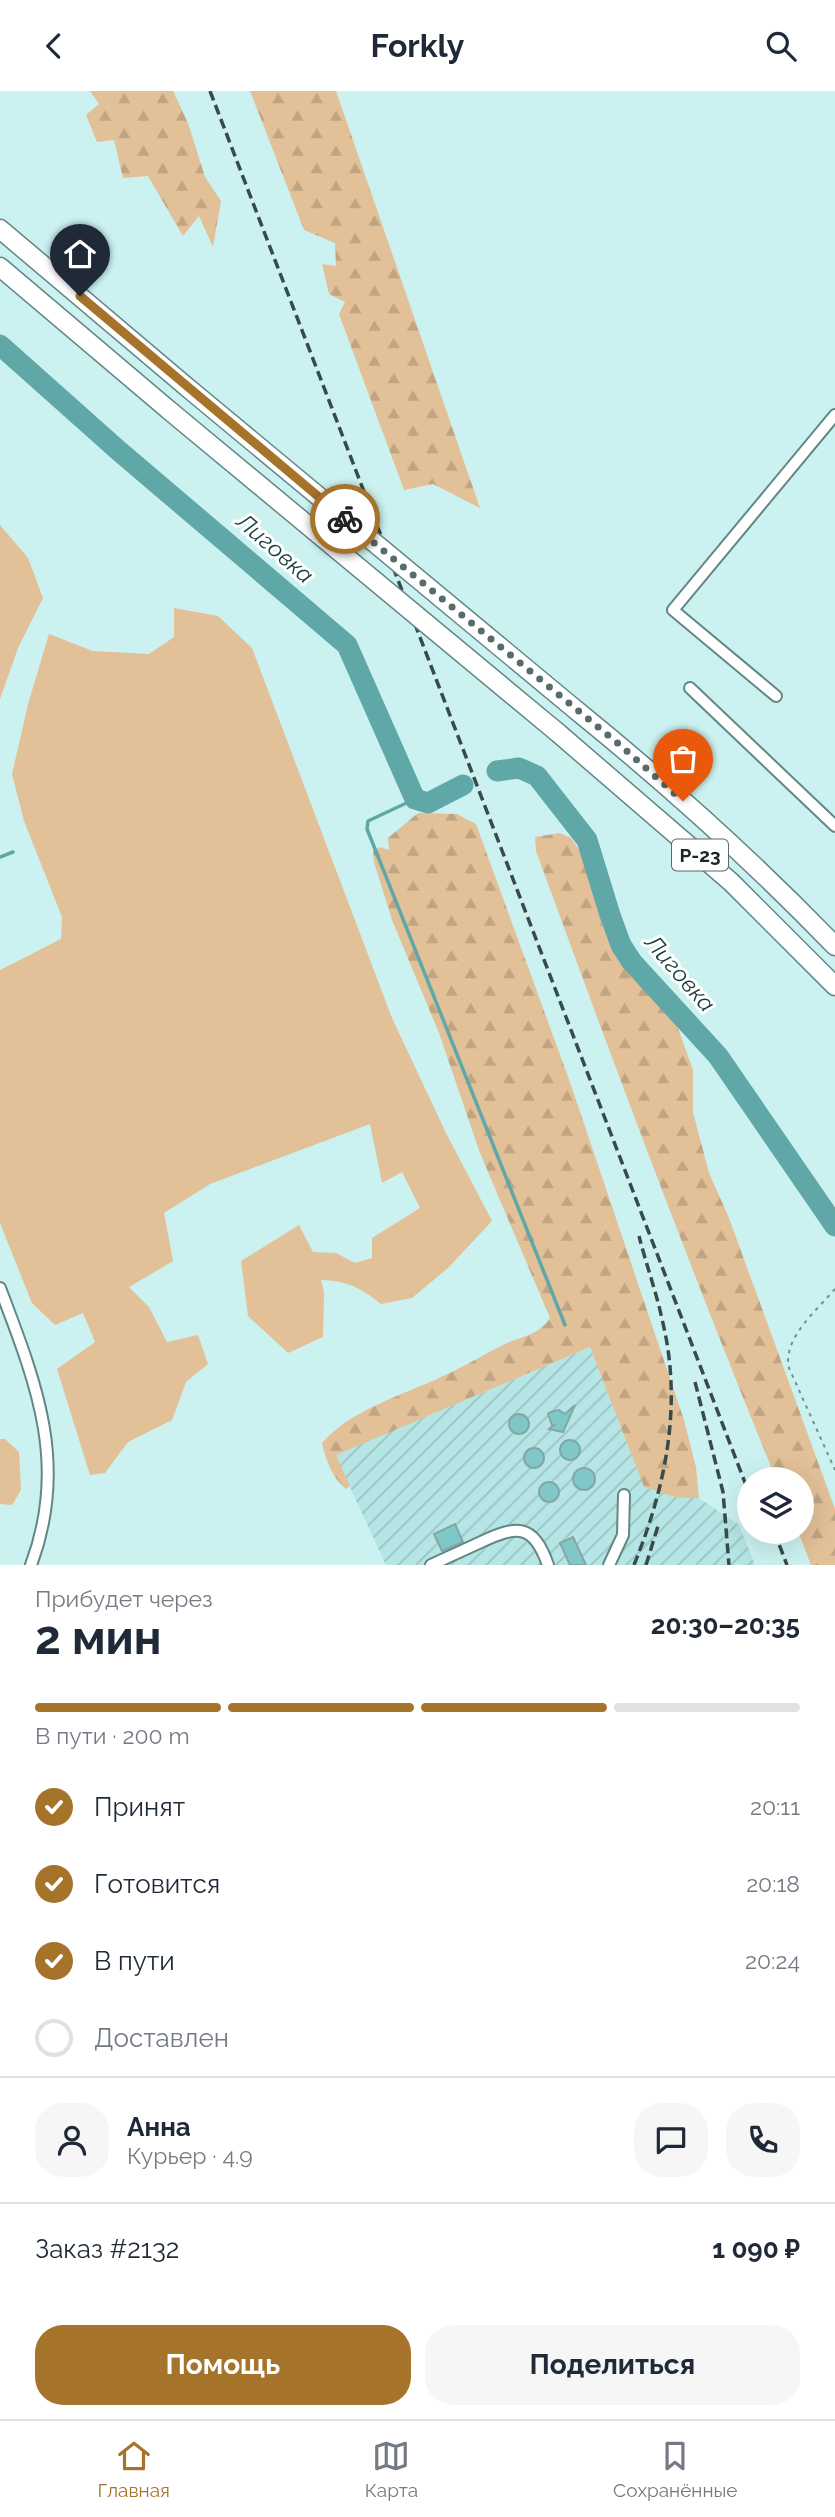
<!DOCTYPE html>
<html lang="ru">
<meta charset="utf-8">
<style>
body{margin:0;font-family:Raleway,sans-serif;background:#f6f6f7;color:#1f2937;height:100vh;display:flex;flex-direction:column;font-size:26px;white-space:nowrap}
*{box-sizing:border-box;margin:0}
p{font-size:23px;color:#747a83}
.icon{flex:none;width:38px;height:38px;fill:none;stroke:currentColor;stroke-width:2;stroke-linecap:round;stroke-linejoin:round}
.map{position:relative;height:1474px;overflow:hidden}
.panel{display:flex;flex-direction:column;background:#fff;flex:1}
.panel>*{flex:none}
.controls{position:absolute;left:737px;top:1376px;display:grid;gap:14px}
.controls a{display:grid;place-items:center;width:77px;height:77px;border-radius:50%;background:#fff;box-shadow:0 7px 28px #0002;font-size:35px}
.pin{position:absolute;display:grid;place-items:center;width:60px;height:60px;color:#fff;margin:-72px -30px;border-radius:50% 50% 50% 0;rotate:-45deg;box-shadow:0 0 7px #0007}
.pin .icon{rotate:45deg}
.courier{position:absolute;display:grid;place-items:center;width:70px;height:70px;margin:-35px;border:5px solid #a6732b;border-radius:50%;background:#fff;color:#222;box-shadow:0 2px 9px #0007}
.headline em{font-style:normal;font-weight:700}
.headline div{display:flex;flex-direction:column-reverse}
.headline{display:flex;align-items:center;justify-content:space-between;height:119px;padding:0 35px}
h1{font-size:46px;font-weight:700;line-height:52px}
.bar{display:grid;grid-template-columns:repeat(4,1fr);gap:10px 7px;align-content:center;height:84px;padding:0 35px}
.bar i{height:9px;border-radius:5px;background:#e0e1e3}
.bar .selected{background:#a6732b}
.bar p{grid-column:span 4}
.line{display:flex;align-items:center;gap:18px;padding:0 35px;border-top:2px solid #e0e1e3}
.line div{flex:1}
.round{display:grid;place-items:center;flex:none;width:74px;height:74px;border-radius:28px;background:#f6f6f7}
ol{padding:0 35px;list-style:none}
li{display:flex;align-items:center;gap:21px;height:77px}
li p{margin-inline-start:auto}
li .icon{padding:7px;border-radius:50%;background:#a6732b;color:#fff;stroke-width:4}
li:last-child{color:#747a83}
li i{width:38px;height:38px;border:4px solid #e0e1e3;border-radius:50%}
.cta{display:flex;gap:14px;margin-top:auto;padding:14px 35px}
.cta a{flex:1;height:80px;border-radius:28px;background:#a6732b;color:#fff;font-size:28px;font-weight:700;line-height:80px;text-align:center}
.cta a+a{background:#f6f6f7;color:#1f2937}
header{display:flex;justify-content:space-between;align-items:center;height:91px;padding:0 35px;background:#fff;font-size:32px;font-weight:700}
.dock{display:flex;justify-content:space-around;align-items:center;height:98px;border-top:2px solid #e0e1e3;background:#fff;font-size:19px;color:#747a83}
.dock a{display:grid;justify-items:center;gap:4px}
.dock .selected{color:#a6732b}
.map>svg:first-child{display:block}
.industrial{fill:url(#industrial-furrows)}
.grass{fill:#e2c098}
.forest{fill:url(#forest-firs)}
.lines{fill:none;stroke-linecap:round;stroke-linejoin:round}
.stream{stroke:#60a8a7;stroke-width:3.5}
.river{stroke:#60a8a7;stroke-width:21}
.building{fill:#80c8c7;stroke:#83a7a7;stroke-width:2}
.minor-casing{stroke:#638686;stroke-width:14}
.highway-casing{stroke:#638686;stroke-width:21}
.path{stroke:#75908f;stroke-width:2;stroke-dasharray:3.5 5;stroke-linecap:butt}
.minor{stroke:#fff;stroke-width:10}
.highway{stroke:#fff;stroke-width:18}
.rail{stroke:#384a4a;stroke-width:3.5;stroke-dasharray:10 5;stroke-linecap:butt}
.highway-bridge-casing{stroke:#638686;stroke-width:21;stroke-linecap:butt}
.highway-bridge{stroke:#fff;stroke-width:18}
.done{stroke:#576d6d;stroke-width:7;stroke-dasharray:0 12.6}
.route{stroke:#a6732b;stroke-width:9}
.labels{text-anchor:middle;stroke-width:6;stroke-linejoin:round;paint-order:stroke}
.shield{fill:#fff;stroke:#5d6767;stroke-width:2}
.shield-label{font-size:19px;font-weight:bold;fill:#182626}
.water-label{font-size:23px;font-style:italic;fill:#183c3c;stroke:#fff}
</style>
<header><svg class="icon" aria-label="back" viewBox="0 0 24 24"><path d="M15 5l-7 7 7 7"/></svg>Forkly<svg class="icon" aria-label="search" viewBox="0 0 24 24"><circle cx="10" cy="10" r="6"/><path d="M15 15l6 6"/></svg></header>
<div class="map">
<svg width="835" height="1474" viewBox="0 0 835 1474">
<defs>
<pattern id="industrial-furrows" width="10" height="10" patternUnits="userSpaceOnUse" patternTransform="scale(1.75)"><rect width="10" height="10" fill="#b5e5e4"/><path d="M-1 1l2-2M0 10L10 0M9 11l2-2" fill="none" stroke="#9bc4c3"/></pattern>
<pattern id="forest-firs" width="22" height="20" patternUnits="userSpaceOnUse" patternTransform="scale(1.75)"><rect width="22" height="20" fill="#e2c098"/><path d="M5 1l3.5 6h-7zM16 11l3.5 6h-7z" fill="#c1a583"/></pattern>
</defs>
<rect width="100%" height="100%" fill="#cbf2f1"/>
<path class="industrial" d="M 590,1256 L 644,1396 L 678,1407 L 699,1407 L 739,1434 L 755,1474 L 386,1474 L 335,1364 Z"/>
<path class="grass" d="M 0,434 L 28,467 L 43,507 L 18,557 L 0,608 Z
M 174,517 L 218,525 L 252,557 L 392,927 L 446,1042 L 492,1130 L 448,1177 L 412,1207 L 381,1213 C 362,1197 345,1189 321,1189 L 324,1201 L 323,1246 L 288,1262 L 248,1225 L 241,1170 L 299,1134 L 313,1161 L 336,1162 L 355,1172 L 372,1167 L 372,1147 L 420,1117 L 402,1081 L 382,1092 L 370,1033 L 210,1093 L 164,1122 L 173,1170 L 129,1196 L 149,1216 L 167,1251 L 198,1244 L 208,1273 L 186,1291 L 172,1329 L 128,1351 L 105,1382 L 90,1384 L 57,1278 L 95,1251 L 83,1222 L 55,1234 L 32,1212 L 0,1132 L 0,879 L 61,848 L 62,826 L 24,730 L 12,683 L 28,613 L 49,543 L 93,560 L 149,563 L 174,546 Z
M 0,1348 L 5,1348 L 19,1361 L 21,1399 L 12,1414 L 0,1413 Z"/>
<path class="forest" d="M 90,0 L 173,0 L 188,32 L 205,86 L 221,110 L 213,156 L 199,125 L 183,145 L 148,85 L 123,87 L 114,49 L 97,51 L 86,24 L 99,13 Z
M 250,0 L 336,0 L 480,417 L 433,393 L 404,399 L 339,223 L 345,211 L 329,203 L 322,173 L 336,175 L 335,152 L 304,139 Z
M 418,722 L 457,723 L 476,733 L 571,994 L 684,1329 L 696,1376 L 699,1407 L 678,1407 L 644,1396 L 590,1256 L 336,1364 L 350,1395 L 346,1398 C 332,1387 326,1369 322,1352 C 353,1317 402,1305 443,1285 C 464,1276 484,1263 505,1253 C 523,1245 539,1244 550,1227 L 480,1062 L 439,942 L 392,829 L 374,771 L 373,760 L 380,756 L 389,759 L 388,747 Z
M 560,742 L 571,747 L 582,763 L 603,836 L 620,865 L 674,926 L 693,979 L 693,1021 L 709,1082 L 729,1127 L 835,1418 L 835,1474 L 811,1474 L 798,1440 L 802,1440 L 802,1388 L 776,1388 C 691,1180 613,971 536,760 L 535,746 Z"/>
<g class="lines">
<path class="stream" d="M 415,708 L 368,730 L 367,738 L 565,1234
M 0,766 L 13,761"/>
<path class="river" d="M 0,254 L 119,360 L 347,554 L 415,708 L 428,712 L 463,694
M 497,680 L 519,677 L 537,685 L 587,749 L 610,824 L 621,854 L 632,871 L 718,965 L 835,1135"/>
</g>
<path class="building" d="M 575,1314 L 563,1341 L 549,1338 L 554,1334 L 552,1334 L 548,1323 L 551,1321 L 559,1319 L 565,1323 Z
M509 1333a10 10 0 1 1 20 0a10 10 0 1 1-20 0Z
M560 1359a10 10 0 1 1 20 0a10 10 0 1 1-20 0Z
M524 1367a10 10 0 1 1 20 0a10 10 0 1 1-20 0Z
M573 1388a11 11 0 1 1 22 0a11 11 0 1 1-22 0Z
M539 1401a10 10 0 1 1 20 0a10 10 0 1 1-20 0Z
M 455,1433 L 463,1451 L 442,1460 L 434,1443 Z
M 573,1446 L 586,1474 L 570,1474 L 560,1452 Z"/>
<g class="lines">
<defs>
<path id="minor" d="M 690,597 L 835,735
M 776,605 L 673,519 L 835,324
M 0,1197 C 36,1292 69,1373 31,1474
M 431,1474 C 448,1466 464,1459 481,1451 C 516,1435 533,1431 548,1474
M 609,1474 L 623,1444 L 624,1404"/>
<path id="highway" d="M 0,138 L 188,297
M 0,176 L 170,320
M 576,619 C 666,692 754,771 835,855
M 557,641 L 731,791 L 835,895"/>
</defs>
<use href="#minor" class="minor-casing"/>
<use href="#highway" class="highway-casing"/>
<path class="path" d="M 835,1198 C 817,1219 782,1248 789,1277 L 835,1379"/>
<use href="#minor" class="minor"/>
<use href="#highway" class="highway"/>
<path class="rail" d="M 210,0 L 749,1402
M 695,1291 L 723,1401 L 729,1474
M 774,1440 L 787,1474
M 634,1474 C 666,1395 683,1313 662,1228 C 656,1200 646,1173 639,1145
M 646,1474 L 658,1435"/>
<defs>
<path id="highway-bridge" d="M 188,297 L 576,619
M 170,320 L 557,641"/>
</defs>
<use href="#highway-bridge" class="highway-bridge-casing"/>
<use href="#highway-bridge" class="highway-bridge"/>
</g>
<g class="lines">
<path class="done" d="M 345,428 L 620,654 L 683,710"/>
<path class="route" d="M 80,205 L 345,428"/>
</g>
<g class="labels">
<rect class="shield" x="672" y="748.5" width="56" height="31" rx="5"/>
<g class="shield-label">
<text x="700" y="771">Р-23</text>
</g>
<g class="water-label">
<text transform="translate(275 457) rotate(41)" y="8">Лиговка</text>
<text transform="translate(680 882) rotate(49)" y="8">Лиговка</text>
</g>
</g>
</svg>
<div class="controls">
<a><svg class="icon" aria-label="layers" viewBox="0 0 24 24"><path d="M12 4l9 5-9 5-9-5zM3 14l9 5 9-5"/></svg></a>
</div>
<div class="pin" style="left:683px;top:710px;background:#ea580c"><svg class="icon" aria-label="bag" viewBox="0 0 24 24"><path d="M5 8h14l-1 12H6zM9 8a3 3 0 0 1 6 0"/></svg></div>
<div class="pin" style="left:80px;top:205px;background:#1f2937"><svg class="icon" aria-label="home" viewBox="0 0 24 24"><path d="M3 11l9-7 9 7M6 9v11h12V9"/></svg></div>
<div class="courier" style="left:345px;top:428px"><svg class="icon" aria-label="bike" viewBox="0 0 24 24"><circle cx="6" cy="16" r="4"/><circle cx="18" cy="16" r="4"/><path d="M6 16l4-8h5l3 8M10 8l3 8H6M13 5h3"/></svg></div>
</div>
<section class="panel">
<div class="headline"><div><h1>2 мин</h1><p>Прибудет через</p></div><em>20:30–20:35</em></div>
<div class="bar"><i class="selected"></i><i class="selected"></i><i class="selected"></i><i></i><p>В пути · 200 m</p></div>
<ol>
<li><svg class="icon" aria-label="check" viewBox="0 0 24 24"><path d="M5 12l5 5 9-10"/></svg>Принят<p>20:11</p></li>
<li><svg class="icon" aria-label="check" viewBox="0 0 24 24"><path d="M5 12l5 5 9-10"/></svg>Готовится<p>20:18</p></li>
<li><svg class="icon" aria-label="check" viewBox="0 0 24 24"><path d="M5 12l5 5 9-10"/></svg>В пути<p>20:24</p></li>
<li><i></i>Доставлен</li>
</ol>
<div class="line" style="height:126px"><a class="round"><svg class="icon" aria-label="person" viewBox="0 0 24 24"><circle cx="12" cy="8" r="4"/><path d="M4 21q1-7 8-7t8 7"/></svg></a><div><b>Анна</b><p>Курьер · 4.9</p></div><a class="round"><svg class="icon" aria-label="chat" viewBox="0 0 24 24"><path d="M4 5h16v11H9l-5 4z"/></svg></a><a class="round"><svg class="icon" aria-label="phone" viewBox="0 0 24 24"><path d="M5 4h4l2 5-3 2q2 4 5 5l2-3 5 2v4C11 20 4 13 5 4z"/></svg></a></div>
<div class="line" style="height:91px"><div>Заказ #2132</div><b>1 090 ₽</b></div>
<div class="cta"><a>Помощь</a><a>Поделиться</a></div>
</section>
<nav class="dock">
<a class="selected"><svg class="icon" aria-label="home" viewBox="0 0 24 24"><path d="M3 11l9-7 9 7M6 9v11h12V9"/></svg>Главная</a>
<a><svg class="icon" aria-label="map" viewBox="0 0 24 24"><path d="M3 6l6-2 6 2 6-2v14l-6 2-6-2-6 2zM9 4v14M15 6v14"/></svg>Карта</a>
<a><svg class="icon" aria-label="saved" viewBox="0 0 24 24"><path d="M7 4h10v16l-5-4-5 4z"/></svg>Сохранённые</a>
</nav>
